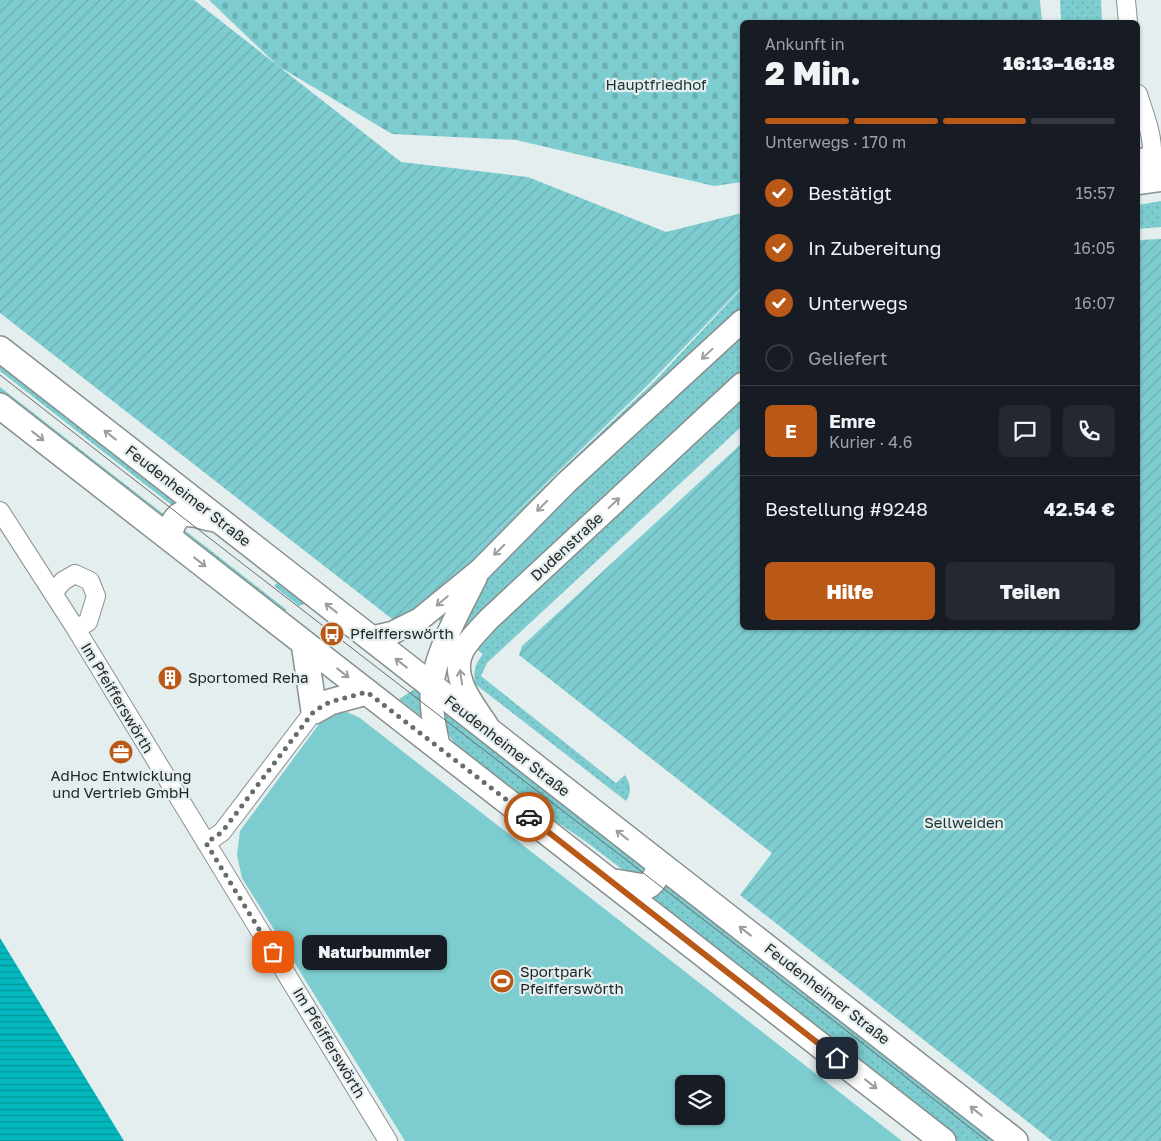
<!DOCTYPE html>
<html lang="de">
<meta charset="utf-8">
<style>
body{margin:0;font-family:"Golos Text",sans-serif;background:#242831;color:#f1f3f6;height:100vh;display:flex;flex-direction:column;font-size:19px;white-space:nowrap}
*{box-sizing:border-box;margin:0}
p{font-size:16px;color:#9ea1a6}
.icon{flex:none;width:28px;height:28px;fill:none;stroke:currentColor;stroke-width:2;stroke-linecap:round;stroke-linejoin:round}
.map{position:relative;flex:1;overflow:hidden}
.drawer{position:absolute;left:740px;top:20px;width:400px;height:610px;display:flex;flex-direction:column;background:#171b24;border-radius:8px;box-shadow:0 1px 4px #0004}
.drawer>*{flex:none}
.controls{position:absolute;left:675px;top:1075px;display:grid;gap:10px}
.controls a{display:grid;place-items:center;width:50px;height:50px;border-radius:8px;background:#171b24;box-shadow:0 1px 4px #0004;font-size:25px}
.pin{position:absolute;display:grid;place-items:center;width:42px;height:42px;color:#fff;margin:-21px;border-radius:10px;box-shadow:0 2px 8px #0006}
.courier{position:absolute;display:grid;place-items:center;width:50px;height:50px;margin:-25px;border:4px solid #b95817;border-radius:50%;background:#fff;color:#222;box-shadow:0 1px 6px #0007}
.bubble{position:absolute;height:35px;border-radius:8px;background:#171b24;box-shadow:0 1px 4px #0004;font-size:16px;font-weight:800;line-height:35px;text-align:center}
.overview em{font-style:normal;font-weight:800}
.overview div{display:flex;flex-direction:column-reverse}
.overview{display:flex;align-items:center;justify-content:space-between;height:85px;padding:0 25px}
h1{font-size:32px;font-weight:800;line-height:38px}
.bar{display:grid;grid-template-columns:repeat(4,1fr);gap:8px 5px;align-content:center;height:60px;padding:0 25px}
.bar i{height:6px;border-radius:4px;background:#363941}
.bar .current{background:#b95817}
.bar p{grid-column:span 4}
.line{display:flex;align-items:center;gap:12px;padding:0 25px;border-top:1px solid #363941}
.line div{flex:1}
.round{display:grid;place-items:center;flex:none;width:52px;height:52px;border-radius:8px;background:#242831}
ol{padding:0 25px;list-style:none}
li{display:flex;align-items:center;gap:15px;height:55px}
li p{margin-inline-start:auto}
li .icon{padding:5px;border-radius:50%;background:#b95817;color:#fff;stroke-width:4}
li:last-child{color:#9ea1a6}
li i{width:28px;height:28px;border:2px solid #363941;border-radius:50%}
.cta{display:flex;gap:10px;margin-top:auto;padding:10px 25px}
.cta a{flex:1;height:58px;border-radius:8px;background:#b95817;color:#fff;font-size:20px;font-weight:800;line-height:58px;text-align:center}
.cta a+a{background:#242831;color:#f1f3f6}
.map>svg:first-child{display:block}
.grass{fill:url(#grass-dots)}
.cemetery{fill:url(#cemetery-stones)}
.park{fill:#7dcccf;fill-rule:evenodd}
.garden{fill:url(#garden-furrows)}
.water{fill:url(#water-rules)}
.lines{fill:none;stroke-linecap:round;stroke-linejoin:round}
.minor-casing{stroke:#889090;stroke-width:20}
.tertiary-casing{stroke:#889090;stroke-width:25}
.secondary-casing{stroke:#889090;stroke-width:28}
.minor{stroke:#fff;stroke-width:18}
.tertiary{stroke:#fff;stroke-width:22}
.secondary{stroke:#fff;stroke-width:25}
.tram{stroke:#686d6d;stroke-width:1}
.oneway{stroke:#9c9d9d}
.done{stroke:#676c6c;stroke-width:5;stroke-dasharray:0 9}
.route{stroke:#b95817;stroke-width:6}
.labels{text-anchor:middle;stroke-width:4.5;stroke-linejoin:round;paint-order:stroke}
.park-label{font-size:15px;fill:#1a3233;stroke:#e5eeee}
.street-label{font-size:15px;fill:#232626;stroke:#e5eeee}
.poi-label{font-size:15px;fill:#232626;stroke:#e5eeee;text-anchor:start}
</style>
<div class="map">
<svg width="1161" height="1141" viewBox="0 0 1161 1141">
<defs>
<pattern id="grass-dots" width="8" height="8" patternUnits="userSpaceOnUse" patternTransform="scale(1.25)"><rect width="8" height="8" fill="#7dcccf"/><path d="M2 2h.1M6 6h.1" fill="none" stroke="#6cafb2" stroke-width="1.8" stroke-linecap="round"/></pattern>
<pattern id="cemetery-stones" width="16" height="16" patternUnits="userSpaceOnUse" patternTransform="scale(1.25)"><rect width="16" height="16" fill="#7dcccf"/><path d="M2 7V4a2 2 0 0 1 4 0v3zM10 15v-3a2 2 0 0 1 4 0v3z" fill="#6cafb2"/></pattern>
<pattern id="garden-furrows" width="10" height="10" patternUnits="userSpaceOnUse" patternTransform="scale(1.25)"><rect width="10" height="10" fill="#7dcccf"/><path d="M-1 1l2-2M0 10L10 0M9 11l2-2" fill="none" stroke="#6cafb2"/></pattern>
<pattern id="water-rules" width="6" height="5" patternUnits="userSpaceOnUse" patternTransform="scale(1.25)"><rect width="6" height="5" fill="#03b8be"/><path d="M0 2.5h6" fill="none" stroke="#04959a"/></pattern>
</defs>
<rect width="100%" height="100%" fill="#e5eeee"/>
<path class="grass" d="M 1060,0 L 1101,0 L 1102,22 L 1061,22 Z
M 1161,201 L 1161,227 L 1138,229 L 1138,205 Z
M 742,288 L 742,426 L 487,663 L 481,676 L 616,783 L 625,775 C 631,785 632,791 626,801 L 475,684 C 473,671 475,664 483,654 L 419,605 L 654,382 Z
M 0,361 L 181,503 L 174,507 L 0,371 Z
M 0,387 L 166,516 L 162,521 L 0,393 Z
M 178,525 L 287,610 L 281,614 L 176,532 Z
M 279,581 L 307,603 L 299,606 L 274,586 Z
M 418,687 L 422,691 L 423,718 L 399,699 Z
M 441,706 L 647,866 L 648,874 L 636,880 C 615,864 594,847 572,832 C 536,808 454,764 443,721 C 441,716 441,711 441,706 Z
M 669,882 L 1001,1141 L 956,1141 L 649,900 Z"/>
<path class="cemetery" d="M 209,0 L 1040,0 L 1042,22 L 742,22 L 742,182 L 714,186 L 516,140 L 392,134 L 278,66 Z"/>
<path class="park" d="M 347,712 L 360,718 L 902,1141 L 405,1141 L 242,878 L 237,855 L 240,831 L 322,720 L 333,713 ZM 684,1084 L 716,1084 L 716,1116 L 684,1116 Z"/>
<path class="garden" d="M 0,0 L 194,0 L 401,162 L 528,177 L 666,232 L 742,213 L 742,287 L 649,384 L 419,606 L 396,622 L 0,313 Z
M 1161,239 L 1161,1141 L 1052,1141 L 740,895 L 772,853 L 519,655 L 522,646 L 742,443 L 742,628 L 1138,628 L 1138,240 Z"/>
<path class="water" d="M 0,938 L 124,1141 L 0,1141 Z"/>
<g class="lines">
<defs>
<path id="minor" d="M 1126,0 L 1128,22
M 1138,94 C 1145,117 1158,145 1149,170
M 0,511 L 76,629 L 388,1141
M 53,593 L 63,581 L 75,574 L 90,581 L 96,596 L 88,622 L 76,629
M 206,843 L 222,832 L 314,711"/>
<path id="tertiary" d="M 1138,160 L 1161,158
M 1138,183 L 1161,180
M 369,638 L 392,633 L 420,619 L 480,570 L 567,482 L 742,321
M 487,725 C 473,704 449,676 463,650 C 470,638 480,629 489,619 L 742,384
M 439,748 C 435,728 430,708 432,687 C 436,650 460,610 476,577"/>
<path id="secondary" d="M 0,349 L 1015,1141
M 0,406 L 943,1141
M 169,537 C 176,504 189,514 215,519
M 304,643 L 314,711 L 330,702 L 367,692
M 615,882 L 644,887 C 654,885 657,874 660,865"/>
</defs>
<use href="#minor" class="minor-casing"/>
<use href="#tertiary" class="tertiary-casing"/>
<use href="#secondary" class="secondary-casing"/>
<use href="#minor" class="minor"/>
<use href="#tertiary" class="tertiary"/>
<use href="#secondary" class="secondary"/>
<path class="tram" d="M 0,375 C 328,632 660,883 987,1141"/>
</g>
<defs><path id="oneway-shaft" d="M-6 0H5M1.5-3L5.5 0L1.5 3" fill="none" stroke-width="1.6" stroke-linecap="round" stroke-linejoin="round" transform="scale(1.25)"/></defs>
<g class="oneway">
<use href="#oneway-shaft" transform="translate(707 354) rotate(137)"/>
<use href="#oneway-shaft" transform="translate(110 435) rotate(-142)"/>
<use href="#oneway-shaft" transform="translate(38 436) rotate(38)"/>
<use href="#oneway-shaft" transform="translate(614 503) rotate(-43)"/>
<use href="#oneway-shaft" transform="translate(542 506) rotate(135)"/>
<use href="#oneway-shaft" transform="translate(499 550) rotate(135)"/>
<use href="#oneway-shaft" transform="translate(200 562) rotate(38)"/>
<use href="#oneway-shaft" transform="translate(442 601) rotate(140)"/>
<use href="#oneway-shaft" transform="translate(331 608) rotate(-142)"/>
<use href="#oneway-shaft" transform="translate(401 663) rotate(-142)"/>
<use href="#oneway-shaft" transform="translate(343 673) rotate(38)"/>
<use href="#oneway-shaft" transform="translate(461 677) rotate(-98)"/>
<use href="#oneway-shaft" transform="translate(622 835) rotate(-142)"/>
<use href="#oneway-shaft" transform="translate(745 931) rotate(-142)"/>
<use href="#oneway-shaft" transform="translate(871 1084) rotate(38)"/>
<use href="#oneway-shaft" transform="translate(976 1111) rotate(-142)"/>
</g>
<g class="lines">
<path class="done" d="M 273,952 L 206,843 L 222,832 L 314,711 L 330,702 L 367,692 L 529,817"/>
<path class="route" d="M 529,817 L 837,1058"/>
</g>
<defs>
<symbol id="bus-disc" viewBox="-11 -11 22 22"><circle r="9.5" fill="#b95817" stroke="#e5eeee"/><path d="M-5-6H5V4H4V6H2V4H-2V6H-4V4H-5ZM-3.5-4V0h7V-4ZM-3.5 1.2v1.5H-2V1.2ZM2 1.2v1.5H3.5V1.2Z" fill="#fff"/></symbol>
<symbol id="building-disc" viewBox="-11 -11 22 22"><circle r="9.5" fill="#b95817" stroke="#e5eeee"/><path d="M-4-6H4V6H1V3H-1V6H-4ZM-2.5-4.3h1.7v1.8h-1.7ZM.8-4.3h1.7v1.8H.8ZM-2.5-1h1.7V.8h-1.7ZM.8-1h1.7V.8H.8Z" fill="#fff"/></symbol>
<symbol id="office-disc" viewBox="-11 -11 22 22"><circle r="9.5" fill="#b95817" stroke="#e5eeee"/><path d="M-6-3h4V-5.5h4V-3h4V5H-6ZM-1-4.5V-3h2v-1.5ZM-6 0V1H6V0Z" fill="#fff"/></symbol>
<symbol id="stadium-disc" viewBox="-11 -11 22 22"><circle r="9.5" fill="#b95817" stroke="#e5eeee"/><path d="M0-5a6.5 5 0 1 0 0 10a6.5 5 0 1 0 0-10ZM-3.5-1.8h7v3.6h-7Z" fill="#fff"/></symbol>
</defs>
<g fill-rule="evenodd">
<use href="#bus-disc" x="318" y="620" width="28" height="28"/>
<use href="#building-disc" x="156" y="664" width="28" height="28"/>
<use href="#office-disc" x="107" y="738" width="28" height="28"/>
<use href="#stadium-disc" x="488" y="967" width="28" height="28"/>
</g>
<g class="labels">
<g class="park-label">
<text x="656" y="90">Hauptfriedhof</text>
<text x="964" y="828">Sellweiden</text>
</g>
<g class="street-label">
<text transform="translate(188 496) rotate(38)" y="5">Feudenheimer Straße</text>
<text transform="translate(567 547) rotate(-43)" y="5">Dudenstraße</text>
<text transform="translate(117 698) rotate(59)" y="5">Im Pfeifferswörth</text>
<text transform="translate(507 746) rotate(38)" y="5">Feudenheimer Straße</text>
<text transform="translate(827 994) rotate(38)" y="5">Feudenheimer Straße</text>
<text transform="translate(329 1043) rotate(59)" y="5">Im Pfeifferswörth</text>
</g>
<g class="poi-label">
<text x="350" y="639">Pfeifferswörth</text>
<text x="188" y="683">Sportomed Reha</text>
<text x="121" y="781" text-anchor="middle">AdHoc Entwicklung<tspan x="121" dy="17">und Vertrieb GmbH</tspan></text>
<text x="520" y="977">Sportpark<tspan x="520" dy="17">Pfeifferswörth</tspan></text>
</g>
</g>
</svg>
<div class="controls">
<a><svg class="icon" aria-label="layers" viewBox="0 0 24 24"><path d="M12 4l9 5-9 5-9-5zM3 14l9 5 9-5"/></svg></a>
</div>
<div class="pin" style="left:273px;top:952px;background:#ea580c"><svg class="icon" aria-label="bag" viewBox="0 0 24 24"><path d="M5 8h14l-1 12H6zM9 8a3 3 0 0 1 6 0"/></svg></div>
<div class="pin" style="left:837px;top:1058px;background:#1f2937"><svg class="icon" aria-label="home" viewBox="0 0 24 24"><path d="M3 11l9-7 9 7M6 9v11h12V9"/></svg></div>
<div class="courier" style="left:529px;top:817px"><svg class="icon" aria-label="car" viewBox="0 0 24 24"><path d="M5 17H2v-5l4-1 3-4h7l3 4 3 1v5h-3M9 17h6M6 11h13"/><circle cx="7" cy="17" r="2"/><circle cx="17" cy="17" r="2"/></svg></div>
<div class="bubble" style="left:302px;top:935px;width:145px">Naturbummler</div>
<section class="drawer">
<div class="overview"><div><h1>2 Min.</h1><p>Ankunft in</p></div><em>16:13–16:18</em></div>
<div class="bar"><i class="current"></i><i class="current"></i><i class="current"></i><i></i><p>Unterwegs · 170 m</p></div>
<ol>
<li><svg class="icon" aria-label="check" viewBox="0 0 24 24"><path d="M5 12l5 5 9-10"/></svg>Bestätigt<p>15:57</p></li>
<li><svg class="icon" aria-label="check" viewBox="0 0 24 24"><path d="M5 12l5 5 9-10"/></svg>In Zubereitung<p>16:05</p></li>
<li><svg class="icon" aria-label="check" viewBox="0 0 24 24"><path d="M5 12l5 5 9-10"/></svg>Unterwegs<p>16:07</p></li>
<li><i></i>Geliefert</li>
</ol>
<div class="line" style="height:90px"><b class="round" style="background:#b95817;color:#fff">E</b><div><b>Emre</b><p>Kurier · 4.6</p></div><a class="round"><svg class="icon" aria-label="chat" viewBox="0 0 24 24"><path d="M4 5h16v11H9l-5 4z"/></svg></a><a class="round"><svg class="icon" aria-label="phone" viewBox="0 0 24 24"><path d="M5 4h4l2 5-3 2q2 4 5 5l2-3 5 2v4C11 20 4 13 5 4z"/></svg></a></div>
<div class="line" style="height:65px"><div>Bestellung #9248</div><b>42.54 €</b></div>
<div class="cta"><a>Hilfe</a><a>Teilen</a></div>
</section>
</div>
